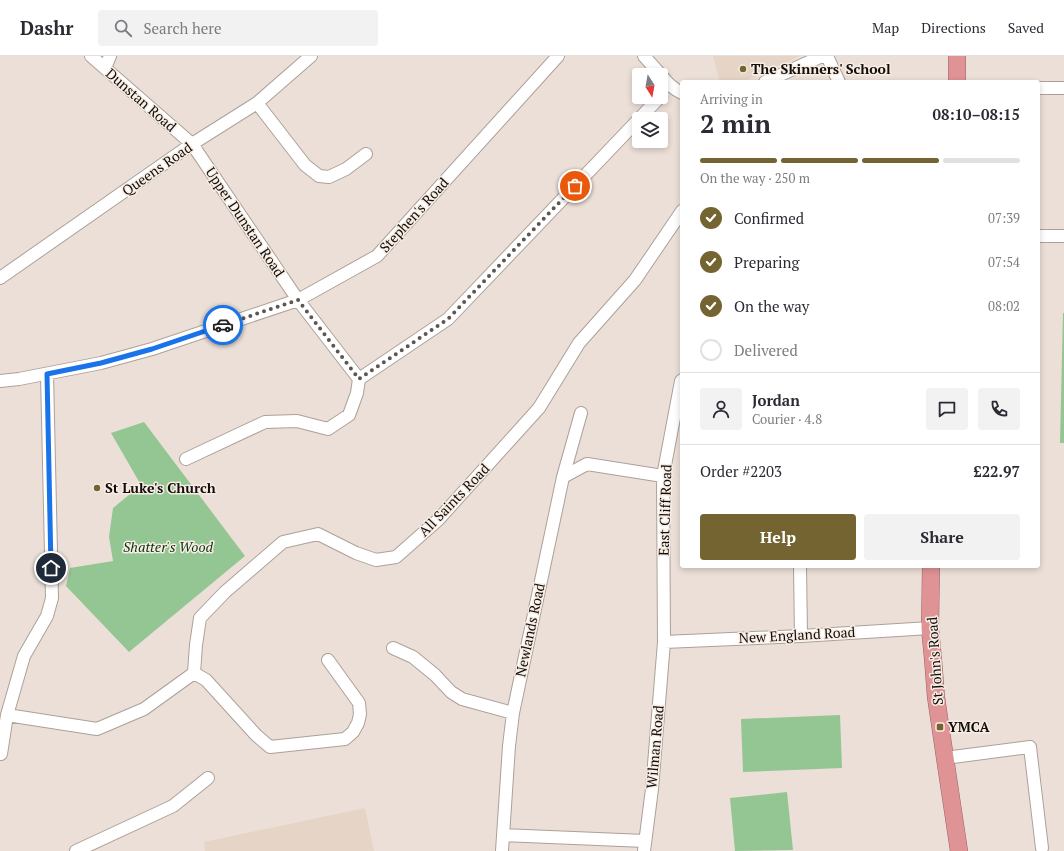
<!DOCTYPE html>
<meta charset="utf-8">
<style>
body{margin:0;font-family:"PT Serif",serif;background:#f2f2f3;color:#2b2b33;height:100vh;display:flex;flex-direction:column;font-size:15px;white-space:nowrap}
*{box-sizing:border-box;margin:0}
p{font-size:13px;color:#7c7c81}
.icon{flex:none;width:22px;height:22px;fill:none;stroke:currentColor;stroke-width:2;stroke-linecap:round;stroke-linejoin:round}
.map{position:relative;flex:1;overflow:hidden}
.side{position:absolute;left:680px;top:24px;width:360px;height:488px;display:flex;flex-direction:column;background:#fff;border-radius:4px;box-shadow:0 2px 6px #0003}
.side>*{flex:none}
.needle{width:26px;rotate:169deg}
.fabs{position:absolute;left:632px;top:12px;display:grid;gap:8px}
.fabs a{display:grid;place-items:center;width:36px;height:36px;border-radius:4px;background:#fff;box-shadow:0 2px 6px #0003;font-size:20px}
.pin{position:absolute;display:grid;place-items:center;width:34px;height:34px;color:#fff;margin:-17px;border:2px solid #fff;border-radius:50%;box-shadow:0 1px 4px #0007}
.courier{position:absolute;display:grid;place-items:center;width:40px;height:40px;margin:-20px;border:3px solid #1a73e8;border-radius:50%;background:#fff;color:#222;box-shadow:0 1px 5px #0007}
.head em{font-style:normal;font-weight:600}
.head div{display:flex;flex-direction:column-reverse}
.head{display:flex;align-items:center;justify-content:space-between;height:68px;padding:0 20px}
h1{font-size:26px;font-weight:600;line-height:30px}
.bar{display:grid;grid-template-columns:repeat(4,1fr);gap:6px 4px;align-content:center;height:48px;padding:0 20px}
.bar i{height:5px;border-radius:3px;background:#e1e1e2}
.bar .on{background:#736432}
.bar p{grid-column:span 4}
.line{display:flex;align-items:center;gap:10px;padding:0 20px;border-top:1px solid #e1e1e2}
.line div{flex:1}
.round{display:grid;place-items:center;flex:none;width:42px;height:42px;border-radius:4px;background:#f2f2f3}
ol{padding:0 20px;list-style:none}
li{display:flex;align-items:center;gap:12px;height:44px}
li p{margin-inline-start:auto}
li .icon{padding:4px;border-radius:50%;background:#736432;color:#fff;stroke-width:4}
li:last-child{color:#7c7c81}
li i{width:22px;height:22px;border:2px solid #e1e1e2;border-radius:50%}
.primary-button{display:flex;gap:8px;margin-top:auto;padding:8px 20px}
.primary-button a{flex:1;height:46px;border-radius:4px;background:#736432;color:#fff;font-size:16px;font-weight:600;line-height:46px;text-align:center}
.primary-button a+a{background:#f2f2f3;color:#2b2b33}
header{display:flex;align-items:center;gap:24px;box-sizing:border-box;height:56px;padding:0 20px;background:#fff;border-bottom:1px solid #e1e1e2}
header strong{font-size:19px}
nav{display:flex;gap:22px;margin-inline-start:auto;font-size:14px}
.search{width:280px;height:36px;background:#f2f2f3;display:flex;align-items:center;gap:10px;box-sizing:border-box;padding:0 14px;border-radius:4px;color:#7c7c81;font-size:15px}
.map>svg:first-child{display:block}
.built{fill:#e6d4c7}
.green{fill:#94c693}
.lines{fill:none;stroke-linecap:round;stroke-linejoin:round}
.minor-casing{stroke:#aca199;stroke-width:14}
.highway-casing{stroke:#976464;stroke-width:18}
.minor{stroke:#fff;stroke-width:12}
.highway{stroke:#df9395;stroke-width:17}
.done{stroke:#5d5652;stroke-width:4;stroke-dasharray:0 7.2}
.route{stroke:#1a73e8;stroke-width:5}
.poi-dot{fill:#736432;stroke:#f8ede4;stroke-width:1.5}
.labels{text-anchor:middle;stroke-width:3;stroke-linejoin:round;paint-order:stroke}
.poi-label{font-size:14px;font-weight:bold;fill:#110d0a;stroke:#f8ede4;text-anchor:start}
.street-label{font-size:14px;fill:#110d0a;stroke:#f8ede4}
.park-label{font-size:14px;font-style:italic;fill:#05340a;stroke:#f8ede4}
</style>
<header>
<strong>Dashr</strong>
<div class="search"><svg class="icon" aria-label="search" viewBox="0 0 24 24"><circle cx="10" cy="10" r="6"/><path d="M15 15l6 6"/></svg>Search here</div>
<nav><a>Map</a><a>Directions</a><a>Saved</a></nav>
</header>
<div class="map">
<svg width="1064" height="795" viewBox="0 0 1064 795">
<rect width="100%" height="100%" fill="#ebdfd7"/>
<path class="built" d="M 713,0 L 800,0 L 742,26 L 720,26 Z
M 365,752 L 374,795 L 205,795 L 204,786 Z"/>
<path class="green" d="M 1063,257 L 1064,257 L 1064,387 L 1060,387 Z
M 144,366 L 245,500 L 129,596 L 66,530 L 70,512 L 113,505 L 109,481 L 113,452 L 141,429 L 111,377 Z
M 840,659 L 842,712 L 743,716 L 741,663 Z
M 787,736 L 793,794 L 735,795 L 730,742 Z"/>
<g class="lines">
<defs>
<path id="minor" d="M 91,0 L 192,88 L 298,244 L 359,323 L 448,263 L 660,41
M 644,0 L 661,19
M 827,0 L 839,26
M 105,12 L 110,0
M 661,19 C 667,27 673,33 682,37
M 765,26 L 822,0
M 1038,32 L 1064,32
M 257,47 L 305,109 L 319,120 L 329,121 L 346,113 L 366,98
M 1038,180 L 1064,180
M 0,222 L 192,88 L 257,47 L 311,0
M 0,325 L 19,323 L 101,307 L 152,293 L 298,244 L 377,200 L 558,0
M 186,403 L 265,366 L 297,365 L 328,373 L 349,359 L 357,337 L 359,323
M 563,421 L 587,408 L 663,420
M 800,510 L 801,580
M 664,586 L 801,580 L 930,572
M 393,592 L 413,601 L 435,619 L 451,636 L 462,643 L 513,657
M 194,617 L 196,589 L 200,562 L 225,536 L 283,486 L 318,478 L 356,497 L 376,504 L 396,501 L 438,464 L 539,352 L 579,287 L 635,224 L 682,155
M 194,617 L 206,624 L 256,679 L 270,691 L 345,683 L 353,676 L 358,667 L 360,658 L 359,647 L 328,604
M 7,659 L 97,673 L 144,653 L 194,617
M 1,698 L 7,659 L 24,600 L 47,560 L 52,542 L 47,318
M 945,702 L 1030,691 L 1042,792
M 503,779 L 645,785
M 76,795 L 173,750 L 208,722
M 502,795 L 509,690 L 513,657 L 563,421 L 581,357
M 644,795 L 652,733 L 664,586 L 663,420 L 681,325 L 682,324"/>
<path id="highway" d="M 957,0 L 957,26
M 931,510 L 930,572 L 933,603 L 936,641 L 945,702 L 959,795"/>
</defs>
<use href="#minor" class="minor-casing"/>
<use href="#highway" class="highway-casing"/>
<use href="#minor" class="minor"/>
<use href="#highway" class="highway"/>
</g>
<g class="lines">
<path class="done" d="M 223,269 L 298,244 L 359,323 L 448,263 L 575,130"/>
<path class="route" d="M 51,512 L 47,318 L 101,307 L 152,293 L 223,269"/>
</g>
<g class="poi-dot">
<circle cx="743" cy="13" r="4"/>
<circle cx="97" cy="432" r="4"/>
<rect x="936" y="667" width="8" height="8" rx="2"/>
</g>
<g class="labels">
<g class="poi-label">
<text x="751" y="18">The Skinners' School</text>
<text x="105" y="437">St Luke's Church</text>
<text x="948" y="676">YMCA</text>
</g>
<g class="street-label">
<text transform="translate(141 44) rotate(41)" y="5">Dunstan Road</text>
<text transform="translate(157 113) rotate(-35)" y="5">Queens Road</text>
<text transform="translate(414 159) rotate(-48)" y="5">Stephen's Road</text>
<text transform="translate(245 166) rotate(56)" y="5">Upper Dunstan Road</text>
<text transform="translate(454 444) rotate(-46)" y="5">All Saints Road</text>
<text transform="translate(665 454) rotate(-88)" y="5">East Cliff Road</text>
<text transform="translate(530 574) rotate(-78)" y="5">Newlands Road</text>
<text transform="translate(797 579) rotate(-3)" y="5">New England Road</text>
<text transform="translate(935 605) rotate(-94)" y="5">St John's Road</text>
<text transform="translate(655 691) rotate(-85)" y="5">Wilman Road</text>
</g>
<g class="park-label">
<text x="168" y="496">Shatter's Wood</text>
</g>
</g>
</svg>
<div class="fabs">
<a><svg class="needle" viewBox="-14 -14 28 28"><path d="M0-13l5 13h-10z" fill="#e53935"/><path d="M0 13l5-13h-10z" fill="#7c7c81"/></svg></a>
<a><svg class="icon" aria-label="layers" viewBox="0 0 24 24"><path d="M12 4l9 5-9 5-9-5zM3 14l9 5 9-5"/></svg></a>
</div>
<div class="pin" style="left:575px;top:130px;background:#ea580c"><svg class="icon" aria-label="bag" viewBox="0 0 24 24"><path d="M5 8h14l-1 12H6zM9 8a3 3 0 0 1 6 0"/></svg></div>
<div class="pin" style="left:51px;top:512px;background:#1f2937"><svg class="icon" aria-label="home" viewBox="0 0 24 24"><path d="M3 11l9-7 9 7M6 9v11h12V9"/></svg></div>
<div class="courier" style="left:223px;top:269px"><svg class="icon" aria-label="car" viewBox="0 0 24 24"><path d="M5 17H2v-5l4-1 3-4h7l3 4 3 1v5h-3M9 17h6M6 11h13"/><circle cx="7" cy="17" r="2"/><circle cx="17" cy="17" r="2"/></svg></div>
<section class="side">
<div class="head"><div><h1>2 min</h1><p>Arriving in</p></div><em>08:10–08:15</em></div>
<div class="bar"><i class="on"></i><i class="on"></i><i class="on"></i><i></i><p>On the way · 250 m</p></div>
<ol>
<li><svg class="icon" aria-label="check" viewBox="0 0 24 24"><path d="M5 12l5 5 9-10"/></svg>Confirmed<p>07:39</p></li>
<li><svg class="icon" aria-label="check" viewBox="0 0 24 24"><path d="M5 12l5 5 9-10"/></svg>Preparing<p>07:54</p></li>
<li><svg class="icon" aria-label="check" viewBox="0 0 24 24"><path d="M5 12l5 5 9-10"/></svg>On the way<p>08:02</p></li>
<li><i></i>Delivered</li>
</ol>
<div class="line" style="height:72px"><a class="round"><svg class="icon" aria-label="person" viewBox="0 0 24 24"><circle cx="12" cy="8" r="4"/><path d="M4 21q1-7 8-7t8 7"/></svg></a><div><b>Jordan</b><p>Courier · 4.8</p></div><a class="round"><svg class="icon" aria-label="chat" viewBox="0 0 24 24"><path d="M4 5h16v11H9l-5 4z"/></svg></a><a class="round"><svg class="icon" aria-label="phone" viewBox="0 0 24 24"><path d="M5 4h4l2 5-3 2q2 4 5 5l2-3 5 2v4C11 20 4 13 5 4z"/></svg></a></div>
<div class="line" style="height:52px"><div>Order #2203</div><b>£22.97</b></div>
<div class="primary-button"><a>Help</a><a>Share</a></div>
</section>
</div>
